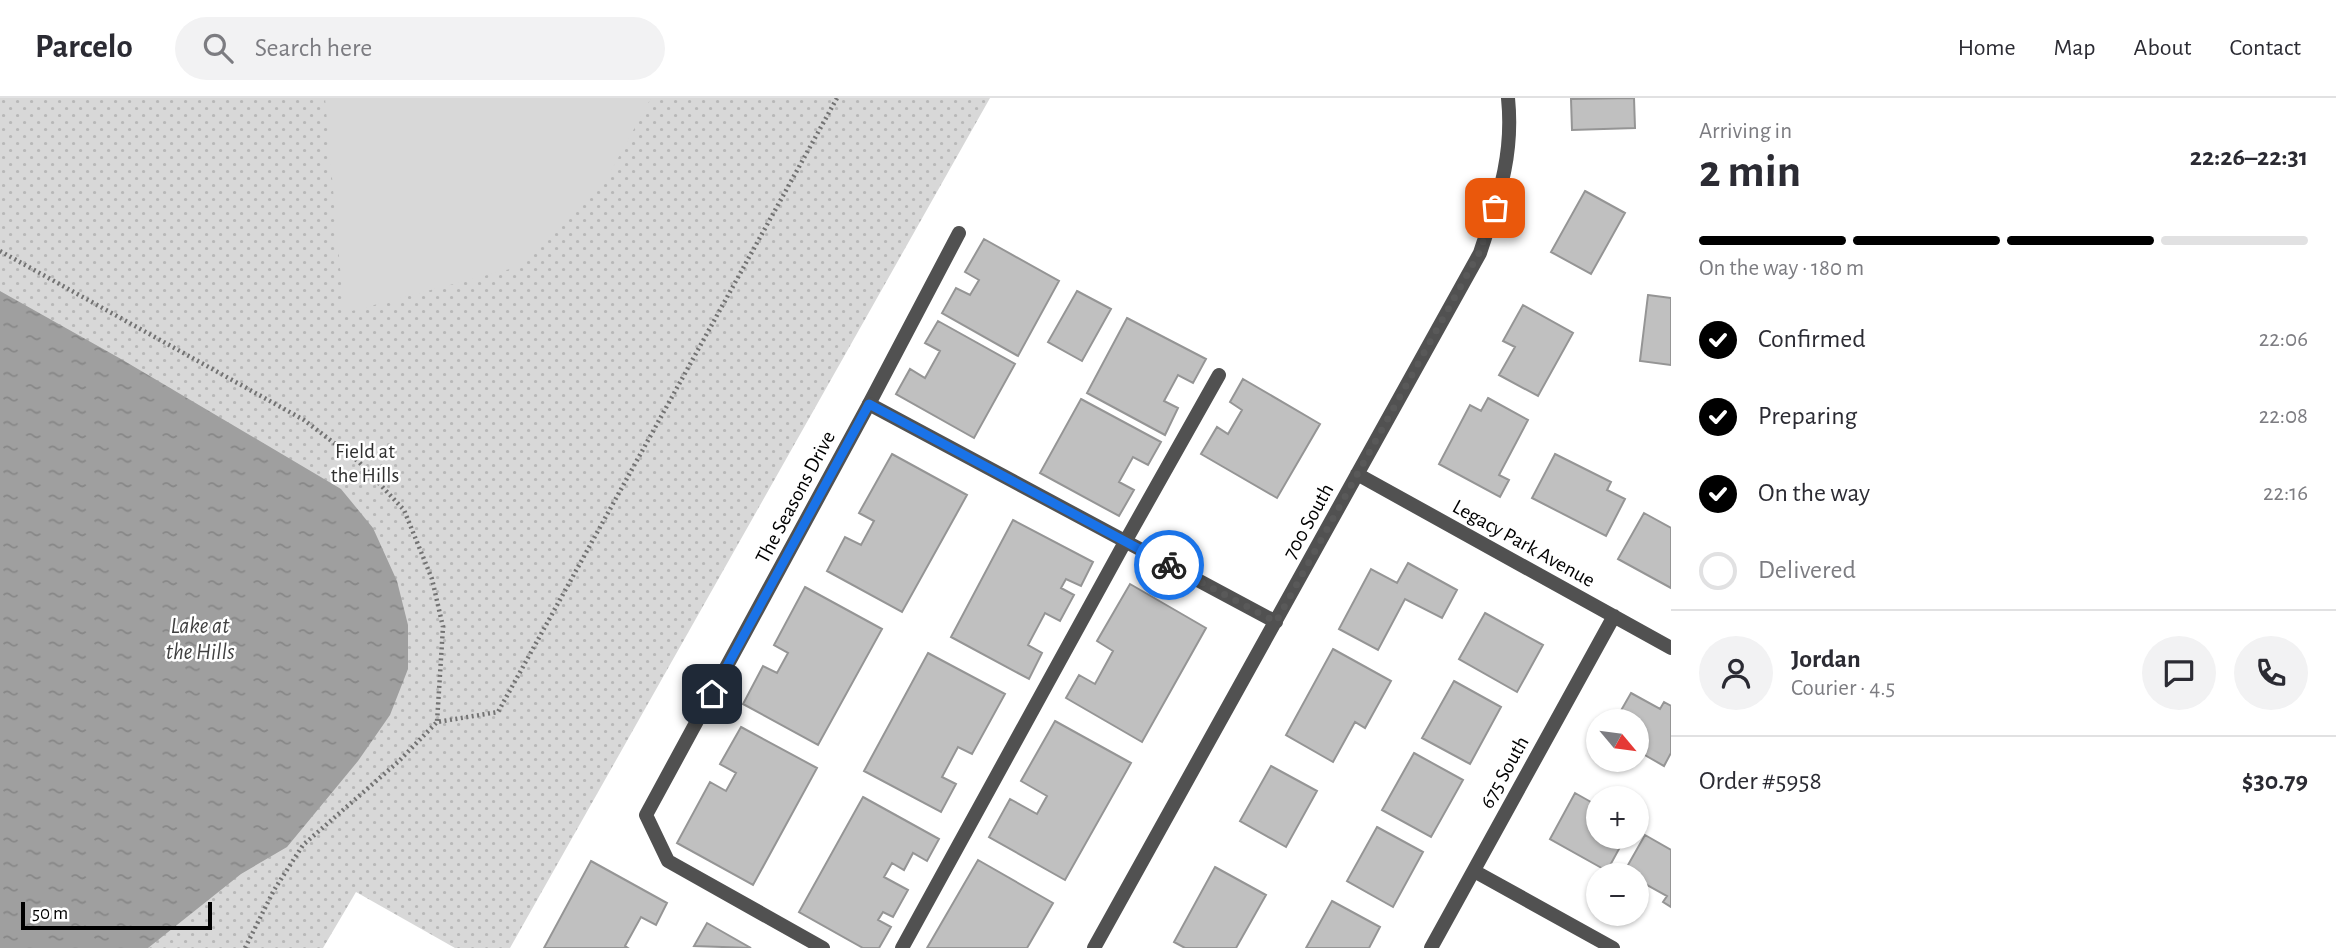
<!DOCTYPE html>
<meta charset="utf-8">
<style>
body{margin:0;font-family:"Alegreya Sans",sans-serif;background:#f2f2f3;color:#2b2b33;height:100vh;display:flex;flex-direction:column;font-size:26px;white-space:nowrap}
*{box-sizing:border-box;margin:0}
p{font-size:23px;color:#7c7c81}
.icon{flex:none;width:38px;height:38px;fill:none;stroke:currentColor;stroke-width:2;stroke-linecap:round;stroke-linejoin:round}
.map{position:relative;flex:1;overflow:hidden}
.details{display:flex;flex-direction:column;background:#fff;width:665px}
.details>*{flex:none}
.needle{width:46px;rotate:119deg}
.tools{position:absolute;left:1586px;top:611px;display:grid;gap:14px}
.tools a{display:grid;place-items:center;width:63px;height:63px;border-radius:50%;background:#fff;box-shadow:0 2px 5px #0004;font-size:35px}
.scale{position:absolute;left:21px;bottom:18px;width:191px;box-sizing:border-box;padding-left:7px;border:4px solid #000;border-top:0;font-size:19px;line-height:24px;white-space:nowrap;color:#000;-webkit-text-stroke:5px #fff;paint-order:stroke}
.pin{position:absolute;display:grid;place-items:center;width:60px;height:60px;color:#fff;margin:-30px;border-radius:14px;box-shadow:0 4px 10px #0006}
.courier{position:absolute;display:grid;place-items:center;width:70px;height:70px;margin:-35px;border:5px solid #1a73e8;border-radius:50%;background:#fff;color:#222;box-shadow:0 2px 9px #0007}
.headline em{font-style:normal;font-weight:700}
.headline div{display:flex;flex-direction:column-reverse}
.headline{display:flex;align-items:center;justify-content:space-between;height:119px;padding:0 28px}
h1{font-size:46px;font-weight:700;line-height:52px}
.bar{display:grid;grid-template-columns:repeat(4,1fr);gap:10px 7px;align-content:center;height:84px;padding:0 28px}
.bar i{height:9px;border-radius:5px;background:#e1e1e2}
.bar .on{background:#000}
.bar p{grid-column:span 4}
.line{display:flex;align-items:center;gap:18px;padding:0 28px;border-top:2px solid #e1e1e2}
.line div{flex:1}
.round{display:grid;place-items:center;flex:none;width:74px;height:74px;border-radius:37px;background:#f2f2f3}
ol{padding:0 28px;list-style:none}
li{display:flex;align-items:center;gap:21px;height:77px}
li p{margin-inline-start:auto}
li .icon{padding:7px;border-radius:50%;background:#000;color:#fff;stroke-width:4}
li:last-child{color:#7c7c81}
li i{width:38px;height:38px;border:4px solid #e1e1e2;border-radius:50%}
header{display:flex;align-items:center;gap:42px;box-sizing:border-box;height:98px;padding:0 35px;background:#fff;border-bottom:2px solid #e1e1e2}
header strong{font-size:33px}
nav{display:flex;gap:38px;margin-inline-start:auto;font-size:24px}
.search{width:490px;height:63px;background:#f2f2f3;display:flex;align-items:center;gap:18px;box-sizing:border-box;padding:0 24px;border-radius:38px;color:#7c7c81;font-size:26px}
main{display:flex;flex:1;min-height:0}
.map>svg:first-child{display:block}
.park{fill:url(#park-dots)}
.garden{fill:#d8d8d8}
.water{fill:url(#water-ripples)}
.building{fill:#c0c0c0;stroke:#959595;stroke-width:2}
.lines{fill:none;stroke-linecap:round;stroke-linejoin:round}
.path{stroke:#737373;stroke-width:4.5;stroke-dasharray:2 3.5;stroke-linecap:butt}
.service{stroke:#515151;stroke-width:14}
.minor{stroke:#515151;stroke-width:14}
.done{stroke:#595959;stroke-width:7;stroke-dasharray:0 12.6}
.route{stroke:#1a73e8;stroke-width:9}
.labels{text-anchor:middle;stroke-width:5;stroke-linejoin:round;paint-order:stroke}
.park-label{font-size:21px;fill:#2f2f2f;stroke:#fff}
.street-label{font-size:21px;fill:#000;stroke:#fff}
.water-label{font-size:23px;font-style:italic;fill:#404040;stroke:#fff}
</style>
<header>
<strong>Parcelo</strong>
<div class="search"><svg class="icon" aria-label="search" viewBox="0 0 24 24"><circle cx="10" cy="10" r="6"/><path d="M15 15l6 6"/></svg>Search here</div>
<nav><a>Home</a><a>Map</a><a>About</a><a>Contact</a></nav>
</header>
<main>
<div class="map">
<svg width="1671" height="850" viewBox="0 0 1671 850">
<defs>
<pattern id="park-dots" width="8" height="8" patternUnits="userSpaceOnUse" patternTransform="scale(1.75)"><rect width="8" height="8" fill="#d8d8d8"/><path d="M2 2h.1M6 6h.1" fill="none" stroke="#b8b8b8" stroke-width="1.8" stroke-linecap="round"/></pattern>
<pattern id="water-ripples" width="26" height="14" patternUnits="userSpaceOnUse" patternTransform="scale(1.75)"><rect width="26" height="14" fill="#9f9f9f"/><path d="M2 4q2-2 4 0t4 0M15 11q2-2 4 0t4 0" fill="none" stroke="#878787"/></pattern>
</defs>
<rect width="100%" height="100%" fill="#fff"/>
<path class="park" d="M 0,0 L 990,0 L 510,850 L 455,850 L 356,794 L 323,850 L 0,850 Z"/>
<path class="garden" d="M 325,0 L 651,0 L 611,73 L 514,170 L 344,215 Z"/>
<path class="water" d="M 0,193 L 121,261 L 341,391 L 373,430 L 397,483 L 408,527 L 408,571 L 390,617 L 358,663 L 287,749 L 241,776 L 148,850 L 0,850 Z"/>
<path class="building" d="M 1634,0 L 1635,30 L 1572,32 L 1571,1 Z
M 1585,93 L 1625,115 L 1591,176 L 1551,154 Z
M 984,141 L 1059,183 L 1018,258 L 942,215 L 956,190 L 970,197 L 979,182 L 965,174 Z
M 1077,193 L 1111,211 L 1082,263 L 1048,244 Z
M 1648,197 L 1671,200 L 1671,267 L 1640,263 Z
M 1523,207 L 1573,235 L 1538,298 L 1499,277 L 1515,249 L 1503,243 Z
M 1127,220 L 1206,261 L 1193,285 L 1178,277 L 1164,303 L 1178,310 L 1165,337 L 1087,295 Z
M 938,223 L 1015,266 L 974,340 L 896,296 L 910,271 L 925,280 L 940,253 L 925,245 Z
M 1243,281 L 1320,326 L 1277,400 L 1201,356 L 1217,329 L 1228,336 L 1242,312 L 1230,304 Z
M 1488,300 L 1528,322 L 1499,377 L 1509,382 L 1500,399 L 1439,366 L 1470,307 L 1481,313 Z
M 1081,301 L 1161,344 L 1148,367 L 1133,359 L 1119,384 L 1134,392 L 1119,418 L 1040,375 Z
M 892,356 L 967,397 L 902,514 L 827,473 L 845,439 L 861,447 L 874,423 L 859,415 Z
M 1555,356 L 1611,384 L 1607,392 L 1625,401 L 1606,438 L 1532,400 Z
M 1644,415 L 1671,430 L 1671,490 L 1618,461 Z
M 1013,422 L 1093,464 L 1081,488 L 1066,481 L 1061,490 L 1074,497 L 1060,523 L 1045,515 L 1028,547 L 1042,555 L 1029,581 L 951,539 Z
M 1408,465 L 1457,492 L 1442,520 L 1405,501 L 1378,552 L 1339,531 L 1371,471 L 1397,485 Z
M 1130,486 L 1206,530 L 1142,644 L 1066,600 L 1079,577 L 1095,586 L 1113,553 L 1097,543 Z
M 805,489 L 882,531 L 818,647 L 743,606 L 763,568 L 777,575 L 788,555 L 774,547 Z
M 1485,515 L 1543,547 L 1517,594 L 1459,561 Z
M 1333,551 L 1391,583 L 1365,630 L 1355,624 L 1333,664 L 1286,637 Z
M 928,555 L 1005,596 L 972,656 L 958,649 L 942,679 L 956,686 L 941,714 L 864,673 Z
M 1454,583 L 1501,609 L 1470,666 L 1422,640 Z
M 1631,595 L 1660,611 L 1664,604 L 1671,608 L 1671,655 L 1664,668 L 1636,652 L 1636,623 L 1615,623 Z
M 1055,623 L 1131,665 L 1065,782 L 989,739 L 1010,701 L 1037,716 L 1047,698 L 1021,683 Z
M 741,629 L 817,670 L 753,787 L 677,745 L 710,684 L 726,693 L 736,675 L 720,666 Z
M 1414,655 L 1463,682 L 1431,739 L 1382,712 Z
M 1271,668 L 1317,693 L 1286,749 L 1240,723 Z
M 1575,695 L 1598,708 L 1598,738 L 1626,738 L 1607,773 L 1550,741 Z
M 863,699 L 939,741 L 927,763 L 913,755 L 904,772 L 892,765 L 884,779 L 908,792 L 893,819 L 883,814 L 878,822 L 891,829 L 879,850 L 863,850 L 799,814 Z
M 1377,729 L 1423,754 L 1393,809 L 1347,783 Z
M 1645,737 L 1671,752 L 1671,809 L 1663,804 L 1667,798 L 1636,781 L 1636,777 L 1630,777 L 1624,774 Z
M 978,762 L 1053,805 L 1027,850 L 927,850 Z
M 591,763 L 667,805 L 656,827 L 641,819 L 625,848 L 628,850 L 544,850 Z
M 1215,769 L 1266,797 L 1236,850 L 1185,850 L 1174,844 Z
M 1332,803 L 1380,829 L 1369,850 L 1306,850 Z
M 707,825 L 751,850 L 694,848 Z"/>
<g class="lines">
<path class="path" d="M 0,153 L 304,322 L 359,364 L 404,412 L 432,481 L 443,529 L 437,624
M 245,850 L 274,792 L 303,747 L 399,663 L 437,624 L 498,614 L 837,0"/>
<path class="service" d="M 869,306 L 959,135
M 902,850 L 1125,444 L 1219,277"/>
<path class="minor" d="M 1357,376 L 1671,550
M 1474,773 L 1613,850
M 823,850 L 668,763 L 646,717 L 869,306 L 1276,524
M 1094,850 L 1480,155 C 1498,100 1514,59 1508,0
M 1431,850 L 1614,518"/>
</g>
<g class="lines">
<path class="done" d="M 1169,467 L 1276,524 L 1479,155 L 1495,110"/>
<path class="route" d="M 712,596 L 869,306 L 1169,467"/>
</g>
<g class="labels">
<g class="park-label">
<text x="365" y="360">Field at<tspan x="365" dy="24">the Hills</tspan></text>
</g>
<g class="street-label">
<text transform="translate(795 399) rotate(-62)" y="7">The Seasons Drive</text>
<text transform="translate(1308 423) rotate(-61)" y="7">700 South</text>
<text transform="translate(1524 445) rotate(29)" y="7">Legacy Park Avenue</text>
<text transform="translate(1504 674) rotate(-61)" y="7">675 South</text>
</g>
<g class="water-label">
<text x="200" y="535">Lake at<tspan x="200" dy="26">the Hills</tspan></text>
</g>
</g>
</svg>
<div class="tools">
<a><svg class="needle" viewBox="-14 -14 28 28"><path d="M0-13l5 13h-10z" fill="#e53935"/><path d="M0 13l5-13h-10z" fill="#7c7c81"/></svg></a>
<a>+</a>
<a>−</a>
</div>
<div class="scale">50 m</div>
<div class="pin" style="left:1495px;top:110px;background:#ea580c"><svg class="icon" aria-label="bag" viewBox="0 0 24 24"><path d="M5 8h14l-1 12H6zM9 8a3 3 0 0 1 6 0"/></svg></div>
<div class="pin" style="left:712px;top:596px;background:#1f2937"><svg class="icon" aria-label="home" viewBox="0 0 24 24"><path d="M3 11l9-7 9 7M6 9v11h12V9"/></svg></div>
<div class="courier" style="left:1169px;top:467px"><svg class="icon" aria-label="bike" viewBox="0 0 24 24"><circle cx="6" cy="16" r="4"/><circle cx="18" cy="16" r="4"/><path d="M6 16l4-8h5l3 8M10 8l3 8H6M13 5h3"/></svg></div>
</div>
<section class="details">
<div class="headline"><div><h1>2 min</h1><p>Arriving in</p></div><em>22:26–22:31</em></div>
<div class="bar"><i class="on"></i><i class="on"></i><i class="on"></i><i></i><p>On the way · 180 m</p></div>
<ol>
<li><svg class="icon" aria-label="check" viewBox="0 0 24 24"><path d="M5 12l5 5 9-10"/></svg>Confirmed<p>22:06</p></li>
<li><svg class="icon" aria-label="check" viewBox="0 0 24 24"><path d="M5 12l5 5 9-10"/></svg>Preparing<p>22:08</p></li>
<li><svg class="icon" aria-label="check" viewBox="0 0 24 24"><path d="M5 12l5 5 9-10"/></svg>On the way<p>22:16</p></li>
<li><i></i>Delivered</li>
</ol>
<div class="line" style="height:126px"><a class="round"><svg class="icon" aria-label="person" viewBox="0 0 24 24"><circle cx="12" cy="8" r="4"/><path d="M4 21q1-7 8-7t8 7"/></svg></a><div><b>Jordan</b><p>Courier · 4.5</p></div><a class="round"><svg class="icon" aria-label="chat" viewBox="0 0 24 24"><path d="M4 5h16v11H9l-5 4z"/></svg></a><a class="round"><svg class="icon" aria-label="phone" viewBox="0 0 24 24"><path d="M5 4h4l2 5-3 2q2 4 5 5l2-3 5 2v4C11 20 4 13 5 4z"/></svg></a></div>
<div class="line" style="height:91px"><div>Order #5958</div><b>$30.79</b></div>
</section>
</main>
